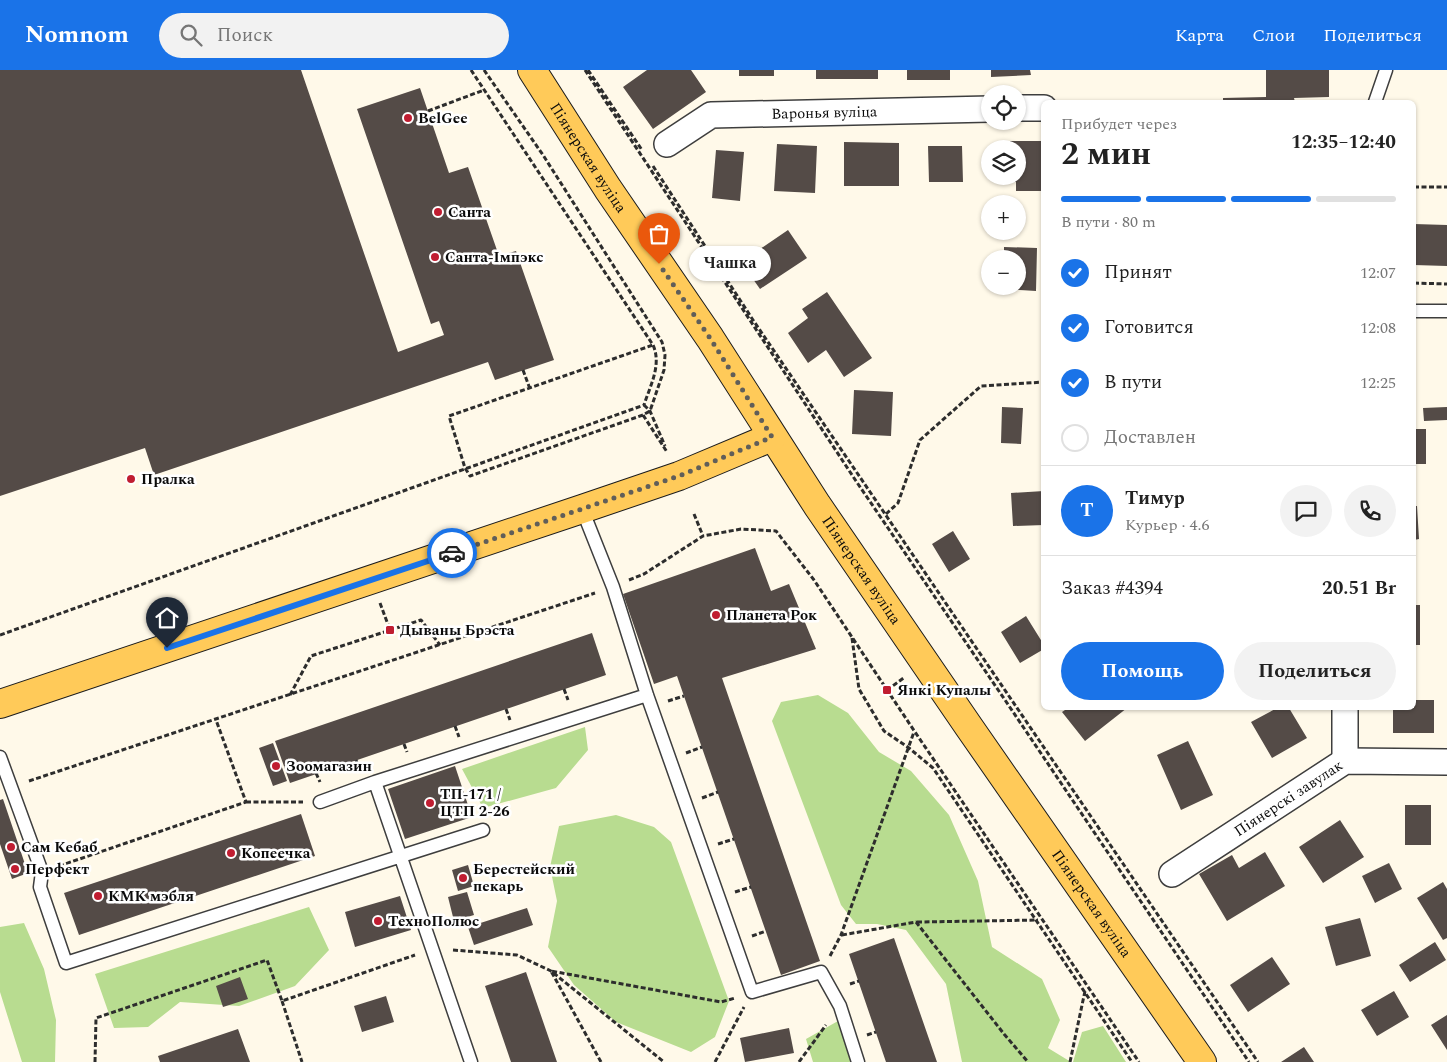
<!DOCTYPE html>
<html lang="ru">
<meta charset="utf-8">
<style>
body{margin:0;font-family:Spectral,serif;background:#f2f2f2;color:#222;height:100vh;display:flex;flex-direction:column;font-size:19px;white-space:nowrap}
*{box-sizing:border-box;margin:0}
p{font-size:16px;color:#767676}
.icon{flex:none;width:28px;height:28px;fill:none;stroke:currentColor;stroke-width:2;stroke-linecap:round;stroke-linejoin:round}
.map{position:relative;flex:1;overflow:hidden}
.details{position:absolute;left:1041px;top:30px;width:375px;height:610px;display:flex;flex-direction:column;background:#fff;border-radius:8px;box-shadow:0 1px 4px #0004}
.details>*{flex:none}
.controls{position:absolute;left:981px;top:15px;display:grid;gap:10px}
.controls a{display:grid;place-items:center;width:45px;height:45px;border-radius:50%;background:#fff;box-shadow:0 1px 4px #0004;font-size:25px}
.pin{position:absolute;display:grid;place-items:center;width:42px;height:42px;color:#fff;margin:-51px -21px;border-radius:50% 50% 50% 0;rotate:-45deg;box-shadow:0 0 5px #0007}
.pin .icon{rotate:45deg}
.courier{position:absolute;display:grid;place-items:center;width:50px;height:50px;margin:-25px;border:4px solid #1a73e8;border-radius:50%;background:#fff;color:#222;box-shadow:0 1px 6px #0007}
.bubble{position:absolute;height:35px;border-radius:18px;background:#fff;box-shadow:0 1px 4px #0004;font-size:16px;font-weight:700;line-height:35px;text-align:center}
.head em{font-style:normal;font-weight:700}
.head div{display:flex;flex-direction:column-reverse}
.head{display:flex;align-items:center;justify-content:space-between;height:85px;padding:0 20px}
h1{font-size:32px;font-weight:700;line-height:38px}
.bar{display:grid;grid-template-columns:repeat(4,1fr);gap:8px 5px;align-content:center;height:60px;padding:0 20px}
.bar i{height:6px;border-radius:4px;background:#e0e0e0}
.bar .selected{background:#1a73e8}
.bar p{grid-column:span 4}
.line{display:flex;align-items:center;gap:12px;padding:0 20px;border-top:1px solid #e0e0e0}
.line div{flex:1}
.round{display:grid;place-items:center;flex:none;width:52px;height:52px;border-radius:26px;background:#f2f2f2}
ol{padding:0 20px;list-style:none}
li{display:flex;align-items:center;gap:15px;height:55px}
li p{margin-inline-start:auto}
li .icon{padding:5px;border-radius:50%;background:#1a73e8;color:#fff;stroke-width:4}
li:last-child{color:#767676}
li i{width:28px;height:28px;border:2px solid #e0e0e0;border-radius:50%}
.button{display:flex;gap:10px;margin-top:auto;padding:10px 20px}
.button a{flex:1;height:58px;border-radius:30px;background:#1a73e8;color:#fff;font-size:20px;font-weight:700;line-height:58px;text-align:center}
.button a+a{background:#f2f2f2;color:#222}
header{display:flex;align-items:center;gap:30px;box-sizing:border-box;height:70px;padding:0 25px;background:#1a73e8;color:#fff}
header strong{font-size:24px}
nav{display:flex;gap:28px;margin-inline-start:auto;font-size:18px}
.search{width:350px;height:45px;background:#f2f2f2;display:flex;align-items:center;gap:12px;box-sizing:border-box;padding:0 18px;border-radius:28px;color:#767676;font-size:19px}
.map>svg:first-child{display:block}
.forest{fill:#b8dc90}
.building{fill:#544b47}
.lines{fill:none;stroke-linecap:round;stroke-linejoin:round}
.service-casing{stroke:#3e3e3e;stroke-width:15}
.minor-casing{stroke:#3e3e3e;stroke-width:28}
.primary-casing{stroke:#1c1c1c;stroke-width:30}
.path{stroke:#2d2d2d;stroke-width:3;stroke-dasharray:5 2.5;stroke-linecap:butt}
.service{stroke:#fff;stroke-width:12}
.minor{stroke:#fff;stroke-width:25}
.primary{stroke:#ffca59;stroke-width:28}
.done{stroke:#605e59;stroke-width:5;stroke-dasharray:0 9}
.route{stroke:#1a73e8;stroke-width:6}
.poi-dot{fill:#c01d31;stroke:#fff;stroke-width:2}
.labels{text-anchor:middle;stroke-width:5;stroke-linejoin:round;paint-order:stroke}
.street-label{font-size:15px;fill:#0b0b0b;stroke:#fff}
.poi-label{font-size:15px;font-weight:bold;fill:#0b0b0b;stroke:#fff;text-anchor:start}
</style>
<header>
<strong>Nomnom</strong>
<div class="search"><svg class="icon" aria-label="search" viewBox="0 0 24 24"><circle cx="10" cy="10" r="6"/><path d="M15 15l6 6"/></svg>Поиск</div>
<nav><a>Карта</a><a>Слои</a><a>Поделиться</a></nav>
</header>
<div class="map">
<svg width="1447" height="992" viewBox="0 0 1447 992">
<rect width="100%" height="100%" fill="#fff9e9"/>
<path class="forest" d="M 818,625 L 848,643 L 879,682 L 911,701 L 949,745 L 978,811 L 992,877 L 1042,909 L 1060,950 L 1048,978 L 1071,992 L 962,992 L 946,914 L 906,860 L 877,854 L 856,854 L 841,835 L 772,651 L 781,632 Z
M 585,657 L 588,680 L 556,718 L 483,738 L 462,699 Z
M 616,745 L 654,757 L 671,772 L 729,931 L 715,967 L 691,982 L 616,952 L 574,915 L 548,877 L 557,831 L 550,797 L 559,756 Z
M 309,837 L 329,880 L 295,916 L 239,936 L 180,932 L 148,957 L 114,958 L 95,904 Z
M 24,853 L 44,899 L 56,950 L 55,992 L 22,992 L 0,922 L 0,857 Z
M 838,951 L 857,992 L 813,992 L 806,969 Z
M 1103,956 L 1126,992 L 1073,992 L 1082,962 Z"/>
<path class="building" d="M 0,0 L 301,0 L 398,282 L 444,265 L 439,251 L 431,254 L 357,39 L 420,18 L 449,103 L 468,97 L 499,186 L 516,181 L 554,290 L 495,310 L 488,292 L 154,405 L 145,378 L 0,426 Z
M 647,0 L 691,0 L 706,22 L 653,59 L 623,17 Z
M 739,0 L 774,0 L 774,6 L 739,6 Z
M 816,0 L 878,0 L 878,9 L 816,9 Z
M 907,0 L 950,0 L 950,10 L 907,10 Z
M 991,0 L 1030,0 L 1031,5 L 991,7 Z
M 1266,0 L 1329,0 L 1329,27 L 1294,28 L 1295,32 L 1223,32 L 1223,28 L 1266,27 Z
M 999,71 L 1044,71 L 1044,121 L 1016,121 L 1016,112 L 999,112 L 999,106 L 1018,106 L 1018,79 L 999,79 Z
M 844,72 L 899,73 L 899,116 L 844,116 Z
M 777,74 L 817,76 L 815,123 L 774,121 Z
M 928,76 L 962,76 L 963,112 L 929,112 Z
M 716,80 L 744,82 L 740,131 L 712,128 Z
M 1414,154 L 1447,155 L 1447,196 L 1414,195 Z
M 788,160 L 807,188 L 760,219 L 741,192 Z
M 1004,177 L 1037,178 L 1036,221 L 1002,219 L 1002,216 L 1018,216 L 1018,189 L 1004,189 Z
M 827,222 L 872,288 L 844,307 L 826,280 L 808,293 L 788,263 L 808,248 L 802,239 Z
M 854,320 L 893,322 L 891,366 L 852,364 Z
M 1002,337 L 1023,338 L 1021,374 L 1001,373 Z
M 1447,337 L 1447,350 L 1424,351 L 1423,338 Z
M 1414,359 L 1426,359 L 1426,394 L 1414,394 Z
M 1044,421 L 1044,455 L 1013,456 L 1011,423 Z
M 1414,436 L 1417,436 L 1419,469 L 1414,470 Z
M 953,461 L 970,489 L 949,502 L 932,474 Z
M 755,478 L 771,521 L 789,514 L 816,579 L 722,608 L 820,891 L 781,905 L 677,606 L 654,614 L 623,524 Z
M 1414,535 L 1420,535 L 1420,575 L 1414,575 Z
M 1026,546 L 1044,575 L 1044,579 L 1020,593 L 1001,562 Z
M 592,563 L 606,605 L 290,713 L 275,671 Z
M 1414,630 L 1434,630 L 1434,663 L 1393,663 L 1393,638 L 1414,638 Z
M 1068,638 L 1127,638 L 1085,671 L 1062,642 Z
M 1277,638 L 1289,638 L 1307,668 L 1272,688 L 1251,652 Z
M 1188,671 L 1213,725 L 1181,740 L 1157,685 Z
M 273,673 L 287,711 L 273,716 L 259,678 Z
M 455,696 L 472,747 L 405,769 L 388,719 Z
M 3,729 L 28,803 L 12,809 L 0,774 L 0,730 Z
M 1405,735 L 1431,735 L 1431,775 L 1405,775 Z
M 301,744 L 315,786 L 79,865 L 64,823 Z
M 1340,750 L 1364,787 L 1323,813 L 1299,777 Z
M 1265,782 L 1285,816 L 1227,851 L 1199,804 L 1232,785 L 1239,798 Z
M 1389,793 L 1402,819 L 1375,833 L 1362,806 Z
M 468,795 L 474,816 L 458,821 L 452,800 Z
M 1443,812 L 1447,819 L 1447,868 L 1443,870 L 1417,828 Z
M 467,822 L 474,845 L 454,851 L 448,827 Z
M 400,826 L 411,860 L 355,877 L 345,842 Z
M 527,838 L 533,855 L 474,875 L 468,857 Z
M 1360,848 L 1371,886 L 1336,896 L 1325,857 Z
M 894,868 L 937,992 L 886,992 L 849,884 Z
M 1435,872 L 1446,890 L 1410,912 L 1399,895 Z
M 1272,887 L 1290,914 L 1248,942 L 1230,915 Z
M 526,902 L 557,992 L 511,992 L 485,916 Z
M 240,907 L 248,929 L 223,937 L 216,916 Z
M 1394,921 L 1409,947 L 1377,966 L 1361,940 Z
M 386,926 L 394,952 L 362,962 L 354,936 Z
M 1447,945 L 1447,980 L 1431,955 Z
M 789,958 L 794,983 L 745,992 L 740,968 Z
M 238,959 L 250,992 L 160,992 L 158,986 Z
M 1304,977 L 1314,992 L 1281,992 Z"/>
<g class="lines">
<defs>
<path id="service" d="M 1375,32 L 1386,0
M 1414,241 L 1447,241
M 582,439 L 613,517 L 647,625 L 752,922 L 821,902 L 840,936 L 858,992
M 0,687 L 42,802 L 40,817 L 66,893 L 483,760
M 375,712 L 471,992
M 320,732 L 375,712 L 647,625"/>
<g id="minor">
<path d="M 1018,38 L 1044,38"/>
<path id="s1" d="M 667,74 L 711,45 L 990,39"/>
<path d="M 1345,638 L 1345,691"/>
<path id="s2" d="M 1172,804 L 1345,691 L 1447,692"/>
</g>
<g id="primary">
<path id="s3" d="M 532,0 L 608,119 L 710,268 L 817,435 L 969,657 L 1202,992"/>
<path d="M 0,634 L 582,439 L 679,406 L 772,367"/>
</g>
</defs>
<use href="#service" class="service-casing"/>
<use href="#minor" class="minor-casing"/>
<use href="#primary" class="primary-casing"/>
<path class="path" d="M 471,0 L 653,275 C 662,295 650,316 644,335
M 484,0 L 543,85 L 662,272 L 665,285 L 664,300 L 650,341 L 643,345 L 667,382
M 585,0 L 856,411 L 1005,630 L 1249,992
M 588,0 L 642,80
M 428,41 L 484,20
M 653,96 L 753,250 L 1258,992
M 1414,117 L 1447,117
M 1414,213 L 1447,214
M 523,300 L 530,319
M 644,335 L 650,341 L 665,376
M 643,345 L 470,406 L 465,398 L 449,346 L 653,275
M 694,444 L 703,466
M 886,444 L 898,433 L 920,370 L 981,316 L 1044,312
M 629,510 L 644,504 L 703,466 L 741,459 L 776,461 L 814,510 L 915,662 L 1139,992
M 380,533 L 390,560
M 0,565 L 644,335
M 852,568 L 859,619 L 884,661 L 909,678 L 933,698 L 1132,992
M 564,619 L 568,630
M 887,620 L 905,607
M 290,625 L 311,586 L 421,550 L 440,575
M 668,631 L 684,626
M 506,639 L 510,650
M 455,656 L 459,667
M 404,674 L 407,682
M 686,683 L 702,677
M 356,690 L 359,699
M 316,703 L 320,712
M 29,711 L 595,523
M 702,728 L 718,722
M 246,732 L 303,732
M 718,774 L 734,769
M 59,796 L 246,732 L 216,650
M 735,822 L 751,817
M 917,852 L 1038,850
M 842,865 L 916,852 L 1004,964 L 1028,992
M 752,866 L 766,861
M 453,880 L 517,885 L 551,901 L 664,992
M 830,886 L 841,865 L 914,662
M 850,914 L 859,911
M 282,931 L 302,992
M 867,965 L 876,962
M 95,992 L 96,948 L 267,890 L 282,931 L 415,885
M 601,992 L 551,901 L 721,932 L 735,928
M 715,992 L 744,937
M 799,992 L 826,955
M 1070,992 L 1085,921"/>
<use href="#service" class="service"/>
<use href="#minor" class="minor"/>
<use href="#primary" class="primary"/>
</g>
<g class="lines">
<path class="done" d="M 452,483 L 679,406 L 772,367 L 710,268 L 659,194"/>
<path class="route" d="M 167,578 L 452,483"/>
</g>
<g class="poi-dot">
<circle cx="408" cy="48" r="5"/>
<circle cx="438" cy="142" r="5"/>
<circle cx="435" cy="187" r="5"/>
<circle cx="131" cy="409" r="5"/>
<circle cx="716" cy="545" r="5"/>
<rect x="385" y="555" width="10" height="10" rx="2.5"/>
<rect x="882" y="615" width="10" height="10" rx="2.5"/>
<circle cx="276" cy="696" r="5"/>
<circle cx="430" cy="733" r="5"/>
<circle cx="11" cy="777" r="5"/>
<circle cx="231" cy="783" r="5"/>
<circle cx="15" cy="799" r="5"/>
<circle cx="463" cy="808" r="5"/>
<circle cx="98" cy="826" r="5"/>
<circle cx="378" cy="851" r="5"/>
</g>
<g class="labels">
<g class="street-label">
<text dy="5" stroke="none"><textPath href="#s1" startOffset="166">Варонья вуліца</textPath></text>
<text dy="5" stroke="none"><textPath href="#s3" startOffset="104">Піянерская вуліца</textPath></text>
<text dy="5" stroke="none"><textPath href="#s3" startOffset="599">Піянерская вуліца</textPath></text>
<text dy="5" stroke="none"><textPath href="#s2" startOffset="139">Піянерскі завулак</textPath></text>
<text dy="5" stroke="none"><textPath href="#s3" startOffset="1004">Піянерская вуліца</textPath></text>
</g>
<g class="poi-label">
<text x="418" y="53">BelGee</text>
<text x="448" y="147">Санта</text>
<text x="445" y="192">Санта-Імпэкс</text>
<text x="141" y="414">Пралка</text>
<text x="726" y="550">Планета Рок</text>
<text x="400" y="565">Дываны Брэста</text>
<text x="897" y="625">Янкі Купалы</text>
<text x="286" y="701">Зоомагазин</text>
<text x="440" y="729">ТП-171 /<tspan x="440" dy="17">ЦТП 2-26</tspan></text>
<text x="21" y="782">Сам Кебаб</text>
<text x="241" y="788">Копеечка</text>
<text x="25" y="804">Перфект</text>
<text x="473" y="804">Берестейский<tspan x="473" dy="17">пекарь</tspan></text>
<text x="108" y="831">КМК мэбля</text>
<text x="388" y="856">ТехноПолюс</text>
</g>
</g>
</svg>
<div class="controls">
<a><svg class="icon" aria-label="locate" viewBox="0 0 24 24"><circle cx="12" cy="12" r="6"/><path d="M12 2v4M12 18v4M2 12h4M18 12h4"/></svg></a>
<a><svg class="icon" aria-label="layers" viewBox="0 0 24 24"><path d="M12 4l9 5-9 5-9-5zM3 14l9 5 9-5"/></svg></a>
<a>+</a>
<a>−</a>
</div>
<div class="pin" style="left:659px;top:194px;background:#ea580c"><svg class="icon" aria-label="bag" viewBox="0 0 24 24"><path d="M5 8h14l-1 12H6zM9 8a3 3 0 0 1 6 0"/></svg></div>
<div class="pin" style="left:167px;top:578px;background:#1f2937"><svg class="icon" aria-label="home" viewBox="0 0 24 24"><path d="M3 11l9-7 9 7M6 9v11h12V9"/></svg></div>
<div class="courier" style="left:452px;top:483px"><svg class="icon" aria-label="car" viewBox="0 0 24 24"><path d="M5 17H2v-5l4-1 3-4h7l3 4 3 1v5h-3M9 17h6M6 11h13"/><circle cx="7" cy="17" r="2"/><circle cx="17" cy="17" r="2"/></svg></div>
<div class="bubble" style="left:689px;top:176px;width:82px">Чашка</div>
<section class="details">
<div class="head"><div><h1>2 мин</h1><p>Прибудет через</p></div><em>12:35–12:40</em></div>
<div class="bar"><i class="selected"></i><i class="selected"></i><i class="selected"></i><i></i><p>В пути · 80 m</p></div>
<ol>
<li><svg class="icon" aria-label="check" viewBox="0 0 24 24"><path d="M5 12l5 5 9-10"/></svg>Принят<p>12:07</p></li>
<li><svg class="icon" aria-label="check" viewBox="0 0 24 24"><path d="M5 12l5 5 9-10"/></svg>Готовится<p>12:08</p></li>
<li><svg class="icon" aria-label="check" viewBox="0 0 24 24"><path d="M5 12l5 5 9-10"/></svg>В пути<p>12:25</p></li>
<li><i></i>Доставлен</li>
</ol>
<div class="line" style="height:90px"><b class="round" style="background:#1a73e8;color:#fff">Т</b><div><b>Тимур</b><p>Курьер · 4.6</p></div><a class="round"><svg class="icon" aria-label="chat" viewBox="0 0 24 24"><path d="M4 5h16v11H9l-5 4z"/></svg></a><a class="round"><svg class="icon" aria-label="phone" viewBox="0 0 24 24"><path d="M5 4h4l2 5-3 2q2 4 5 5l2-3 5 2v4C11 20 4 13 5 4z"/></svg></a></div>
<div class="line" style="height:65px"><div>Заказ #4394</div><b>20.51 Br</b></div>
<div class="button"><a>Помощь</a><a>Поделиться</a></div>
</section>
</div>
